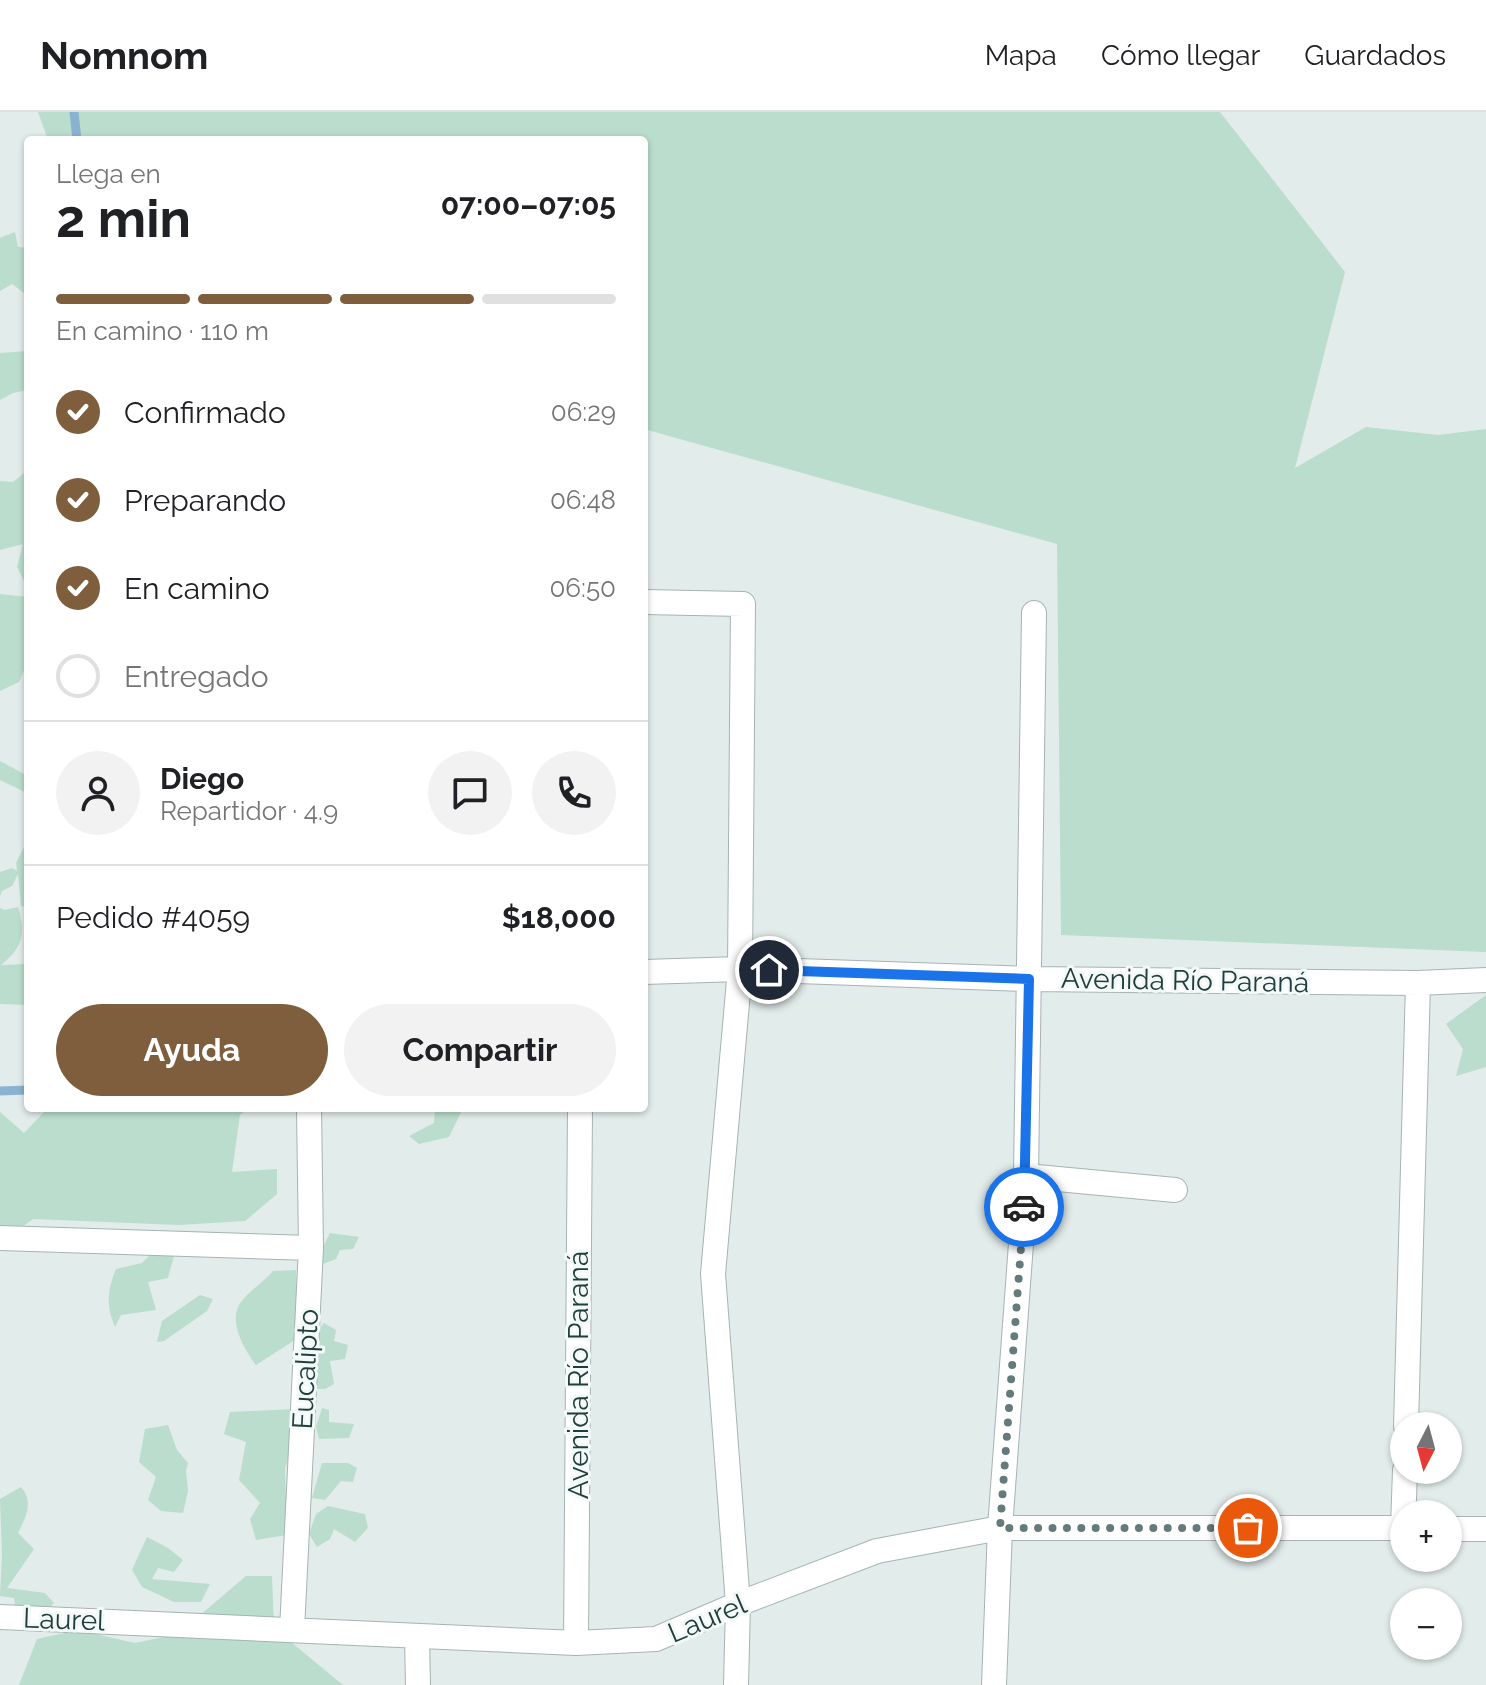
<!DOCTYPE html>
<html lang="es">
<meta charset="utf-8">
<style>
body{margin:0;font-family:Raleway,sans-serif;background:#f2f2f2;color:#202124;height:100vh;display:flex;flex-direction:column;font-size:30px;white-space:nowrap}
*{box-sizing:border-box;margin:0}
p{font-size:26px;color:#757577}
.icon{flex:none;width:44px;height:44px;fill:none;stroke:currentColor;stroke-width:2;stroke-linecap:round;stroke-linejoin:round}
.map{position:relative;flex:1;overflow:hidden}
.drawer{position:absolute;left:24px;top:24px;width:624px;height:976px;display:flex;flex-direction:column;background:#fff;border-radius:8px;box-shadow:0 2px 6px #0004}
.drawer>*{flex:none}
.needle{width:52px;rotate:186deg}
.controls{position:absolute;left:1390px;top:1300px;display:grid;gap:16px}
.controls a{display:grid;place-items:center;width:72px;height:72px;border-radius:50%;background:#fff;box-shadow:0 2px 6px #0004;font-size:40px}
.pin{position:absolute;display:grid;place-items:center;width:68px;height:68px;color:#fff;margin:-34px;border:4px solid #fff;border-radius:50%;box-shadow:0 2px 8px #0007}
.courier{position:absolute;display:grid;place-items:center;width:80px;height:80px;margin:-40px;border:6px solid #1a73e8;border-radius:50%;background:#fff;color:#222;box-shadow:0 2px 10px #0007}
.overview em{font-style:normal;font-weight:700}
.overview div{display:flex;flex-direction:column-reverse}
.overview{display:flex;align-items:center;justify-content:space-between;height:136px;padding:0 32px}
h1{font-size:52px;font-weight:700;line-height:60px}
.bar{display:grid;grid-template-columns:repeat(4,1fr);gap:12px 8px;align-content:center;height:96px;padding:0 32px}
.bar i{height:10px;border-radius:6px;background:#e0e0e0}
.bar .selected{background:#7e5e3c}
.bar p{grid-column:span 4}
.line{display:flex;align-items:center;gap:20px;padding:0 32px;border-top:2px solid #e0e0e0}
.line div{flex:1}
.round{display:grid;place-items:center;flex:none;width:84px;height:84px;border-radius:42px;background:#f2f2f2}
ol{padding:0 32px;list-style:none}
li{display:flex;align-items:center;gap:24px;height:88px}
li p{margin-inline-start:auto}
li .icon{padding:8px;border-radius:50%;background:#7e5e3c;color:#fff;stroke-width:4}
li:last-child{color:#757577}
li i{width:44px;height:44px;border:4px solid #e0e0e0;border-radius:50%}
.action{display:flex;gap:16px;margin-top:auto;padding:16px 32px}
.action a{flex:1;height:92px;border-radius:48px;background:#7e5e3c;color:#fff;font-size:32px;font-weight:700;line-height:92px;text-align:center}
.action a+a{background:#f2f2f2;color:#202124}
header{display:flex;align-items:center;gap:48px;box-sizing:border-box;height:112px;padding:0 40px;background:#fff;border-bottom:2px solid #e0e0e0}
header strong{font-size:38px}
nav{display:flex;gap:44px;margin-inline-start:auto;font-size:28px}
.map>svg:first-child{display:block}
.green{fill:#baddcd}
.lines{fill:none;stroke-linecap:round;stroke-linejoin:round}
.stream{stroke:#89b3d1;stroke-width:9}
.minor-casing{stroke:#a5b4b3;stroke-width:26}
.minor{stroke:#fff;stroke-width:24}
.done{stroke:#657a7a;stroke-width:8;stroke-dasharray:0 14.4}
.route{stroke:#1a73e8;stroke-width:10}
.labels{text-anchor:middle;stroke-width:6;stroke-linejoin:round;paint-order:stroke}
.street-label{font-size:28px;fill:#223d3d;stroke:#f2f9f7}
</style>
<header>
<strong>Nomnom</strong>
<nav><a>Mapa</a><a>Cómo llegar</a><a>Guardados</a></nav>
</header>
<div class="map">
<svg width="1486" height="1573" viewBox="0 0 1486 1573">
<rect width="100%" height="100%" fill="#e2ecea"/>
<path class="green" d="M 38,0 L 1220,0 L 1345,160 L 1295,356 L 1366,315 L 1438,323 L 1486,317 L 1486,840 L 1061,823 L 1057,432 L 644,317 L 644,28 L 48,28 Z
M 15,120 L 18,135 L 28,136 L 28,184 L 12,172 L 0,179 L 0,126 Z
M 28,239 L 28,278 L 13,281 L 0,288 L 0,241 Z
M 28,358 L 28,477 L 17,455 L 23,432 L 0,438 L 0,369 L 13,370 Z
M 0,482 L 28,485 L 28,549 L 19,570 L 0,579 Z
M 0,649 L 28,664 L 28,684 L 23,679 L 0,668 Z
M 24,735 L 28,735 L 28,795 L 21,794 L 18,762 L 12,774 L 2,779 L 0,784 L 0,760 L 12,756 L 17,759 L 16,751 Z
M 18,795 C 26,822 23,835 1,853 L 28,852 L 28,893 L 0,892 L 0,796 L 5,798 Z
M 1486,883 L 1486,955 L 1456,964 L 1463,937 L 1446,912 Z
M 48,996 L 248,996 L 240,1003 L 232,1060 L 277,1057 L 277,1082 L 245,1109 L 179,1113 L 33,1107 L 0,1131 L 0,1000 L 24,1021 Z
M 435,996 L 463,996 L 449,1025 L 419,1032 L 409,1024 L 434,1011 Z
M 330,1121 L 359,1125 L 353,1137 L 340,1138 L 336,1147 L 323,1152 L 321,1139 Z
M 162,1131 L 174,1144 L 168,1166 L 148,1170 L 156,1198 L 121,1203 L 115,1215 C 106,1195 107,1178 116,1157 L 142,1151 Z
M 296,1158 L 298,1226 L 256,1253 C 244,1237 227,1208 241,1190 C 250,1178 264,1170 273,1159 Z
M 200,1183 L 213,1187 L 207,1199 L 164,1229 L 157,1230 L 162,1209 Z
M 324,1211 L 336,1218 L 334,1229 L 348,1233 L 345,1247 L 330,1249 L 334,1272 L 325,1277 L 315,1277 L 320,1216 Z
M 322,1296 L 329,1298 L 329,1310 L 354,1312 L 349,1326 L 319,1327 L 316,1315 Z
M 296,1297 L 295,1324 L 285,1357 L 287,1423 L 256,1428 L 250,1407 L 260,1391 L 239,1368 L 246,1330 L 224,1322 L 230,1300 Z
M 168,1313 L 177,1338 L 188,1351 L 186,1359 L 188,1379 L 183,1401 L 161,1399 L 148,1388 L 156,1365 L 139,1350 L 145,1317 Z
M 322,1351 L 348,1351 L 357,1356 L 353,1370 L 341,1369 L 325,1388 L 312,1386 Z
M 21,1375 C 34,1390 26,1405 18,1421 L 34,1437 L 7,1476 L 45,1481 L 54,1491 L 40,1505 L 17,1505 L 14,1486 L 0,1484 L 2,1442 L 0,1387 Z
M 328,1394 L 365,1402 L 368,1416 L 355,1430 L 334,1417 L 330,1427 L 317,1435 L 309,1422 L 316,1402 Z
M 147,1425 L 168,1436 L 183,1448 L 174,1460 L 158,1456 L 152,1467 L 210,1472 L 201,1490 L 174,1490 L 142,1475 L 132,1458 Z
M 246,1464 L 272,1464 L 274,1516 L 343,1573 L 19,1573 L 37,1527 L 78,1518 L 135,1531 L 178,1522 Z"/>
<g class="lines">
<path class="stream" d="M 74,0 L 77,28
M 0,979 L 28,978"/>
<defs>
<path id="minor" d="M 644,490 L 743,492 L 740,857 L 713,1162 L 738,1492 L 736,1573
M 644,860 L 740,857 L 1029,867 L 1418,871 L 1486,868
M 1026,1064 L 1175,1078
M 0,1126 L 311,1136
M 1406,1314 L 1418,871
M 1403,1416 L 1405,1358
M 1448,1417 L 1486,1417
M 0,1505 L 576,1531 L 656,1527 L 738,1492 L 877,1439 L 1000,1416 L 1404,1416
M 292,1518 L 311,1136 L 309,996
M 417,1525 L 418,1573
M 576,1531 L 580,996
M 994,1573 L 1000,1416 L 1026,1064 L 1034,501"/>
</defs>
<use href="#minor" class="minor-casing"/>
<use href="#minor" class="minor"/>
</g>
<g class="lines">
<path class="done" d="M 1024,1095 L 1000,1416 L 1248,1416"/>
<path class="route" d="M 769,858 L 1029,867 L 1024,1095"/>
</g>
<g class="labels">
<g class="street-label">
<text transform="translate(1185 868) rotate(1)" y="10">Avenida Río Paraná</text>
<text transform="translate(305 1257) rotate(-87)" y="10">Eucalipto</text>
<text transform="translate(578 1263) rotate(-90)" y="10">Avenida Río Paraná</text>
<text transform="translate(707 1506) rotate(-23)" y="10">Laurel</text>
<text transform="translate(64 1507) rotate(2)" y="10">Laurel</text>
</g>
</g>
</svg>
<div class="controls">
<a><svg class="needle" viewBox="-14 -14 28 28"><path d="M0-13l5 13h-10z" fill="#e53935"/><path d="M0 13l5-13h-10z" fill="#757577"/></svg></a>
<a>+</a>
<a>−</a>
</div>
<div class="pin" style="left:1248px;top:1416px;background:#ea580c"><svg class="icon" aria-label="bag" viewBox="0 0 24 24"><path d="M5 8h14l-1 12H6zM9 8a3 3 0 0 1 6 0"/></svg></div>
<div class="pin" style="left:769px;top:858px;background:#1f2937"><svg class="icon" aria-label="home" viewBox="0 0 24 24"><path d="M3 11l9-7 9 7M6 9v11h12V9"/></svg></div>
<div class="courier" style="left:1024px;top:1095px"><svg class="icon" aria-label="car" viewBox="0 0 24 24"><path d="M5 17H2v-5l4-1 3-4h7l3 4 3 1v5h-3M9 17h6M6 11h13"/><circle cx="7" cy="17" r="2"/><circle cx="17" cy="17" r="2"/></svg></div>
<section class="drawer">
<div class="overview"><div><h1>2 min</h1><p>Llega en</p></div><em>07:00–07:05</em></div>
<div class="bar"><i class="selected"></i><i class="selected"></i><i class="selected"></i><i></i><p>En camino · 110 m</p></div>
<ol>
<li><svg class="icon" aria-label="check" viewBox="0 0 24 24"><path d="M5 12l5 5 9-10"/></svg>Confirmado<p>06:29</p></li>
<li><svg class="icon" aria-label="check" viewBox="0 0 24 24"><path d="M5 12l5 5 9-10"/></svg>Preparando<p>06:48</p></li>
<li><svg class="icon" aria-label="check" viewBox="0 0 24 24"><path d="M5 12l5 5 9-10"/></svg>En camino<p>06:50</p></li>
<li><i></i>Entregado</li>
</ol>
<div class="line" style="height:144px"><a class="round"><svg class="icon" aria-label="person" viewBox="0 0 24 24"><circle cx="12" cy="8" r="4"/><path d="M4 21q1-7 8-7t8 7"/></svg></a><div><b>Diego</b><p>Repartidor · 4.9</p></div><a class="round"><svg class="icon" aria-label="chat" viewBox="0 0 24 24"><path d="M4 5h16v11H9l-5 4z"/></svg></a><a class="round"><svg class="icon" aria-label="phone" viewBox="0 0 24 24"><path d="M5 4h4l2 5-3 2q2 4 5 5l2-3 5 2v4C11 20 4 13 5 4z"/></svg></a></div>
<div class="line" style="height:104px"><div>Pedido #4059</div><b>$18,000</b></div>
<div class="action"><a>Ayuda</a><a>Compartir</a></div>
</section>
</div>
